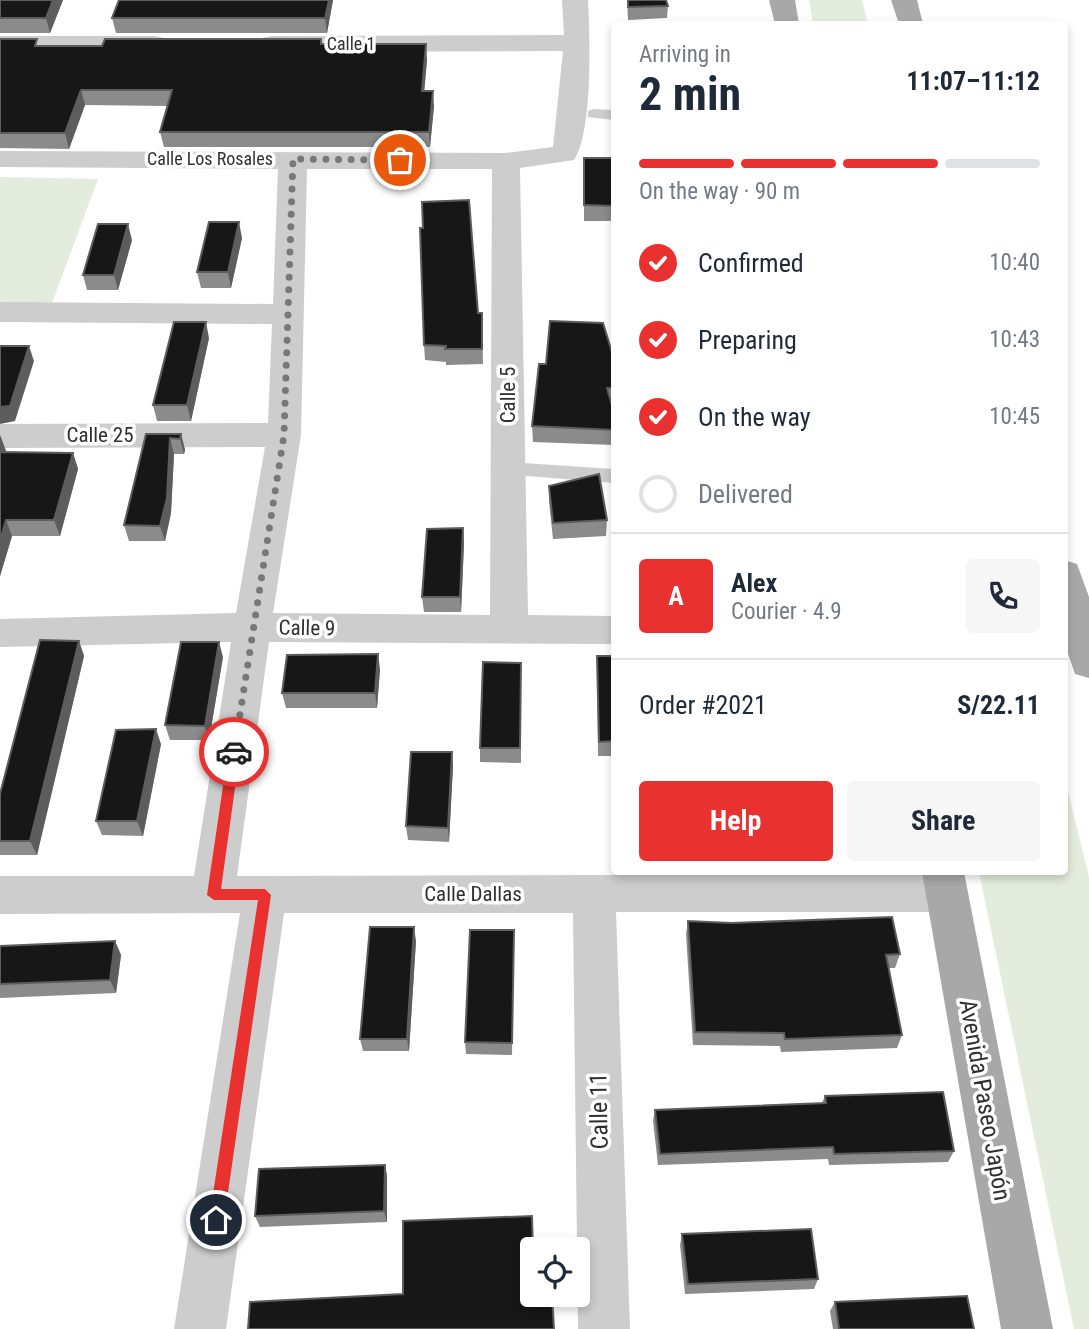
<!DOCTYPE html>
<meta charset="utf-8">
<style>
body{margin:0;font-family:"Roboto Condensed",sans-serif;background:#f6f6f7;color:#1f2937;height:100vh;display:flex;flex-direction:column;font-size:26px;white-space:nowrap}
*{box-sizing:border-box;margin:0}
p{font-size:23px;color:#747a83}
.icon{flex:none;width:38px;height:38px;fill:none;stroke:currentColor;stroke-width:2;stroke-linecap:round;stroke-linejoin:round}
.map{position:relative;flex:1;overflow:hidden}
.drawer{position:absolute;left:611px;top:21px;width:457px;height:854px;display:flex;flex-direction:column;background:#fff;border-radius:7px;box-shadow:0 4px 10px #0003}
.drawer>*{flex:none}
.buttons{position:absolute;left:520px;top:1237px;display:grid;gap:14px}
.buttons a{display:grid;place-items:center;width:70px;height:70px;border-radius:7px;background:#fff;box-shadow:0 4px 10px #0003;font-size:35px}
.pin{position:absolute;display:grid;place-items:center;width:60px;height:60px;color:#fff;margin:-30px;border:4px solid #fff;border-radius:50%;box-shadow:0 2px 7px #0007}
.courier{position:absolute;display:grid;place-items:center;width:70px;height:70px;margin:-35px;border:5px solid #e9322f;border-radius:50%;background:#fff;color:#222;box-shadow:0 2px 9px #0007}
.summary em{font-style:normal;font-weight:700}
.summary div{display:flex;flex-direction:column-reverse}
.summary{display:flex;align-items:center;justify-content:space-between;height:119px;padding:0 28px}
h1{font-size:46px;font-weight:700;line-height:52px}
.bar{display:grid;grid-template-columns:repeat(4,1fr);gap:10px 7px;align-content:center;height:84px;padding:0 28px}
.bar i{height:9px;border-radius:5px;background:#e0e1e3}
.bar .active{background:#e9322f}
.bar p{grid-column:span 4}
.line{display:flex;align-items:center;gap:18px;padding:0 28px;border-top:2px solid #e0e1e3}
.line div{flex:1}
.round{display:grid;place-items:center;flex:none;width:74px;height:74px;border-radius:7px;background:#f6f6f7}
ol{padding:0 28px;list-style:none}
li{display:flex;align-items:center;gap:21px;height:77px}
li p{margin-inline-start:auto}
li .icon{padding:7px;border-radius:50%;background:#e9322f;color:#fff;stroke-width:4}
li:last-child{color:#747a83}
li i{width:38px;height:38px;border:4px solid #e0e1e3;border-radius:50%}
.button{display:flex;gap:14px;margin-top:auto;padding:14px 28px}
.button a{flex:1;height:80px;border-radius:7px;background:#e9322f;color:#fff;font-size:28px;font-weight:700;line-height:80px;text-align:center}
.button a+a{background:#f6f6f7;color:#1f2937}
.map>svg:first-child{display:block}
.green{fill:#e4eddd}
.lines{fill:none;stroke-linecap:round;stroke-linejoin:round}
.service{fill:#cdcdcd;fill-rule:evenodd}
.minor{fill:#cdcdcd;fill-rule:evenodd}
.primary{fill:#a8a8a8;fill-rule:evenodd}
.wall{fill:#8b8b8b}
.shaded-wall{fill:#5d5d5d}
.building{fill:#171717;stroke:#5d5d5d;stroke-width:2}
.route{fill:#e9322f}
.done{stroke:#787878;stroke-width:7;stroke-dasharray:0 12.6}
.labels{text-anchor:middle;stroke-width:7;stroke-linejoin:round;paint-order:stroke}
.far-street-label{font-size:18px;fill:#303030;stroke:#fff}
.street-label{font-size:21px;fill:#303030;stroke:#fff}
.near-street-label{font-size:24px;fill:#303030;stroke:#fff}
</style>
<div class="map">
<svg width="1089" height="1329" viewBox="0 0 1089 1329">
<rect width="100%" height="100%" fill="#fff"/>
<path class="green" d="M 809,0 L 862,0 L 868,24 L 813,24 Z
M 0,177 L 98,179 L 51,306 L 0,305 Z
M 1064,775 L 1089,877 L 1089,1329 L 1074,1329 L 979,872 L 1064,872 Z"/>
<g class="lines">
<path class="service" d="M 594,109 L 614,110 L 614,120 L 588,117 L 588,111 Z
M 508,462 L 614,469 L 614,483 L 501,474 L 498,469 L 501,464 Z"/>
<path class="minor" d="M 562,0 L 588,0 C 590,36 593,132 574,160 L 520,168 L 528,615 L 614,616 L 614,644 L 269,642 L 237,876 L 946,874 L 961,880 L 968,893 L 961,906 L 946,912 L 616,912 L 630,1329 L 578,1329 L 573,913 L 284,913 L 226,1329 L 174,1329 L 240,913 L 0,914 L 0,876 L 194,876 L 231,642 L 0,647 L 0,619 L 236,613 L 265,447 L 0,448 L 0,424 L 268,423 L 272,324 L 0,322 L 0,302 L 273,304 L 278,169 L 0,167 L 0,151 L 506,153 L 553,147 L 563,51 L 271,52 L 262,50 L 258,44 L 262,38 L 271,36 L 564,35 ZM 307,169 L 492,169 L 490,615 L 273,613 L 301,435 Z
M 0,36 L 155,36 L 164,38 L 168,44 L 164,50 L 155,52 L 0,52 Z"/>
<path class="primary" d="M 769,0 L 795,0 L 799,24 L 775,24 Z
M 891,0 L 917,0 L 923,24 L 899,24 Z
M 1064,560 L 1077,564 L 1089,597 L 1089,678 L 1075,674 L 1064,642 Z
M 922,872 L 964,872 L 1053,1329 L 1001,1329 Z"/>
</g>
<path class="wall" d="M 0,0 L 63,0 L 50,33 L 0,33 Z
M 333,0 L 327,33 L 116,33 L 112,18 Z
M 627,0 L 666,0 L 668,6 L 667,18 L 628,20 Z
M 0,39 L 39,46 L 322,44 L 427,60 L 424,91 L 434,106 L 430,147 L 164,147 L 160,132 L 168,106 L 85,105 L 69,149 L 0,148 Z
M 584,158 L 614,158 L 614,221 L 584,221 Z
M 242,238 L 231,288 L 201,288 L 197,272 Z
M 132,240 L 118,290 L 87,290 L 83,275 Z
M 478,313 L 482,313 L 483,364 L 446,365 L 446,362 L 425,360 L 424,345 Z
M 209,338 L 191,421 L 157,421 L 153,405 Z
M 614,359 L 614,404 L 611,403 L 614,413 L 614,445 L 533,442 L 532,426 L 546,364 Z
M 146,434 L 181,434 L 185,450 L 184,454 L 174,454 L 171,513 L 165,541 L 129,541 L 124,525 Z
M 0,435 L 6,451 L 5,452 L 73,453 L 78,469 L 60,536 L 12,536 L 0,576 Z
M 549,486 L 607,520 L 606,536 L 553,539 L 549,501 Z
M 463,528 L 464,544 L 461,612 L 424,612 L 422,597 Z
M 79,641 L 84,656 L 37,855 L 0,855 L 0,794 Z
M 597,656 L 614,656 L 614,756 L 598,756 Z
M 223,657 L 209,740 L 170,740 L 165,725 Z
M 521,663 L 521,763 L 480,762 L 480,748 Z
M 380,669 L 377,708 L 286,708 L 282,693 Z
M 161,744 L 143,836 L 102,835 L 96,821 Z
M 452,752 L 453,766 L 449,842 L 408,840 L 406,826 Z
M 688,921 L 900,954 L 895,968 L 888,968 L 902,1035 L 897,1048 L 781,1052 L 780,1046 L 693,1045 L 686,934 Z
M 514,930 L 512,1055 L 466,1054 L 465,1042 Z
M 115,941 L 121,955 L 116,993 L 0,998 L 0,946 Z
M 416,941 L 409,1051 L 363,1051 L 360,1039 Z
M 825,1096 L 954,1151 L 948,1162 L 829,1165 L 828,1159 L 658,1165 L 653,1121 L 655,1110 L 822,1103 Z
M 385,1165 L 387,1176 L 387,1222 L 260,1227 L 255,1216 Z
M 682,1234 L 818,1279 L 814,1289 L 685,1294 L 680,1245 Z
M 835,1302 L 974,1329 L 833,1329 L 830,1311 Z"/>
<path class="shaded-wall" d="M 53,0 L 63,0 L 50,33 L 46,18 Z
M 329,0 L 333,0 L 327,33 L 325,18 Z
M 426,44 L 427,60 L 423,106 L 422,91 Z
M 81,90 L 85,105 L 69,149 L 65,133 Z
M 433,91 L 434,106 L 430,147 L 429,132 Z
M 239,222 L 242,238 L 231,288 L 228,272 Z
M 128,224 L 132,240 L 118,290 L 114,275 Z
M 206,322 L 209,338 L 191,421 L 187,405 Z
M 29,346 L 34,361 L 15,421 L 0,424 L 0,407 Z
M 181,434 L 185,450 L 184,454 L 180,439 Z
M 0,435 L 6,451 L 0,468 Z
M 170,438 L 174,454 L 171,513 L 165,541 L 160,526 Z
M 73,453 L 78,469 L 60,536 L 54,520 Z
M 6,520 L 12,536 L 0,576 L 0,541 Z
M 463,528 L 464,544 L 461,612 L 460,597 Z
M 79,641 L 84,656 L 37,855 L 30,841 Z
M 219,642 L 223,657 L 209,740 L 205,726 Z
M 378,654 L 380,669 L 377,708 L 375,693 Z
M 156,729 L 161,744 L 143,836 L 137,821 Z
M 452,752 L 453,766 L 449,842 L 448,828 Z
M 414,927 L 416,941 L 409,1051 L 407,1039 Z
M 115,941 L 121,955 L 116,993 L 110,980 Z
M 385,1165 L 387,1176 L 387,1222 L 384,1211 Z"/>
<path class="building" d="M 0,0 L 53,0 L 46,18 L 0,18 Z
M 119,0 L 329,0 L 325,18 L 112,18 Z
M 628,0 L 666,0 L 668,6 L 628,7 Z
M 0,39 L 37,39 L 35,46 L 102,46 L 105,39 L 321,39 L 321,44 L 426,44 L 422,91 L 433,91 L 429,132 L 160,132 L 172,90 L 81,90 L 65,133 L 0,133 Z
M 584,158 L 614,158 L 614,206 L 584,205 Z
M 469,200 L 478,313 L 482,313 L 482,349 L 445,349 L 446,346 L 424,345 L 420,228 L 423,228 L 422,202 Z
M 209,222 L 239,222 L 228,272 L 197,272 Z
M 98,224 L 128,224 L 114,275 L 83,275 Z
M 550,321 L 603,323 L 614,359 L 614,388 L 607,388 L 614,413 L 614,430 L 532,426 L 539,364 L 546,364 Z
M 174,322 L 206,322 L 187,405 L 153,405 Z
M 0,346 L 29,346 L 10,406 L 0,407 Z
M 146,434 L 181,434 L 180,439 L 170,438 L 167,498 L 160,526 L 124,525 Z
M 0,452 L 73,453 L 54,520 L 6,520 L 0,541 Z
M 599,474 L 607,520 L 553,523 L 549,486 Z
M 463,528 L 460,597 L 422,597 L 427,529 Z
M 40,640 L 79,641 L 30,841 L 0,841 L 0,794 Z
M 181,642 L 219,642 L 205,726 L 165,725 Z
M 378,654 L 375,693 L 282,693 L 287,655 Z
M 597,656 L 614,656 L 614,741 L 599,742 Z
M 483,662 L 521,663 L 520,748 L 480,748 Z
M 156,729 L 137,821 L 96,821 L 116,730 Z
M 411,752 L 452,752 L 448,828 L 406,826 Z
M 892,917 L 900,954 L 886,955 L 902,1035 L 785,1039 L 784,1033 L 695,1032 L 688,921 L 732,923 Z
M 370,927 L 414,927 L 407,1039 L 360,1039 Z
M 470,930 L 514,930 L 512,1043 L 465,1042 Z
M 115,941 L 110,980 L 0,984 L 0,946 Z
M 943,1092 L 954,1151 L 834,1154 L 833,1147 L 660,1154 L 655,1110 L 826,1103 L 825,1096 Z
M 385,1165 L 384,1211 L 255,1216 L 259,1169 Z
M 532,1216 L 533,1250 L 532,1295 L 552,1295 L 554,1329 L 248,1329 L 250,1302 L 403,1294 L 403,1221 Z
M 811,1229 L 818,1279 L 688,1284 L 682,1234 Z
M 967,1296 L 974,1329 L 839,1329 L 835,1302 Z"/>
<path class="route" d="M 234,747 L 240,752 L 221,889 L 265,889 L 271,895 L 224,1220 L 216,1228 L 209,1220 L 258,900 L 214,900 L 207,895 L 228,752 Z"/>
<g class="lines">
<path class="done" d="M 234,752 L 284,435 L 293,159 L 400,160"/>
</g>
<g class="labels">
<g class="far-street-label">
<text x="351" y="50">Calle 1</text>
<text x="210" y="165">Calle Los Rosales</text>
</g>
<g class="street-label">
<text transform="translate(508 395) rotate(-90)" y="7">Calle 5</text>
<text x="100" y="442">Calle 25</text>
<text transform="translate(307 628) rotate(1)" y="7">Calle 9</text>
<text x="473" y="901">Calle Dallas</text>
</g>
<g class="near-street-label">
<text transform="translate(985 1100) rotate(80)" y="8">Avenida Paseo Japón</text>
<text transform="translate(599 1111) rotate(-91)" y="8">Calle 11</text>
</g>
</g>
</svg>
<div class="buttons">
<a><svg class="icon" aria-label="locate" viewBox="0 0 24 24"><circle cx="12" cy="12" r="6"/><path d="M12 2v4M12 18v4M2 12h4M18 12h4"/></svg></a>
</div>
<div class="pin" style="left:400px;top:160px;background:#ea580c"><svg class="icon" aria-label="bag" viewBox="0 0 24 24"><path d="M5 8h14l-1 12H6zM9 8a3 3 0 0 1 6 0"/></svg></div>
<div class="pin" style="left:216px;top:1220px;background:#1f2937"><svg class="icon" aria-label="home" viewBox="0 0 24 24"><path d="M3 11l9-7 9 7M6 9v11h12V9"/></svg></div>
<div class="courier" style="left:234px;top:752px"><svg class="icon" aria-label="car" viewBox="0 0 24 24"><path d="M5 17H2v-5l4-1 3-4h7l3 4 3 1v5h-3M9 17h6M6 11h13"/><circle cx="7" cy="17" r="2"/><circle cx="17" cy="17" r="2"/></svg></div>
<section class="drawer">
<div class="summary"><div><h1>2 min</h1><p>Arriving in</p></div><em>11:07–11:12</em></div>
<div class="bar"><i class="active"></i><i class="active"></i><i class="active"></i><i></i><p>On the way · 90 m</p></div>
<ol>
<li><svg class="icon" aria-label="check" viewBox="0 0 24 24"><path d="M5 12l5 5 9-10"/></svg>Confirmed<p>10:40</p></li>
<li><svg class="icon" aria-label="check" viewBox="0 0 24 24"><path d="M5 12l5 5 9-10"/></svg>Preparing<p>10:43</p></li>
<li><svg class="icon" aria-label="check" viewBox="0 0 24 24"><path d="M5 12l5 5 9-10"/></svg>On the way<p>10:45</p></li>
<li><i></i>Delivered</li>
</ol>
<div class="line" style="height:126px"><b class="round" style="background:#e9322f;color:#fff">A</b><div><b>Alex</b><p>Courier · 4.9</p></div><a class="round"><svg class="icon" aria-label="phone" viewBox="0 0 24 24"><path d="M5 4h4l2 5-3 2q2 4 5 5l2-3 5 2v4C11 20 4 13 5 4z"/></svg></a></div>
<div class="line" style="height:91px"><div>Order #2021</div><b>S/22.11</b></div>
<div class="button"><a>Help</a><a>Share</a></div>
</section>
</div>
